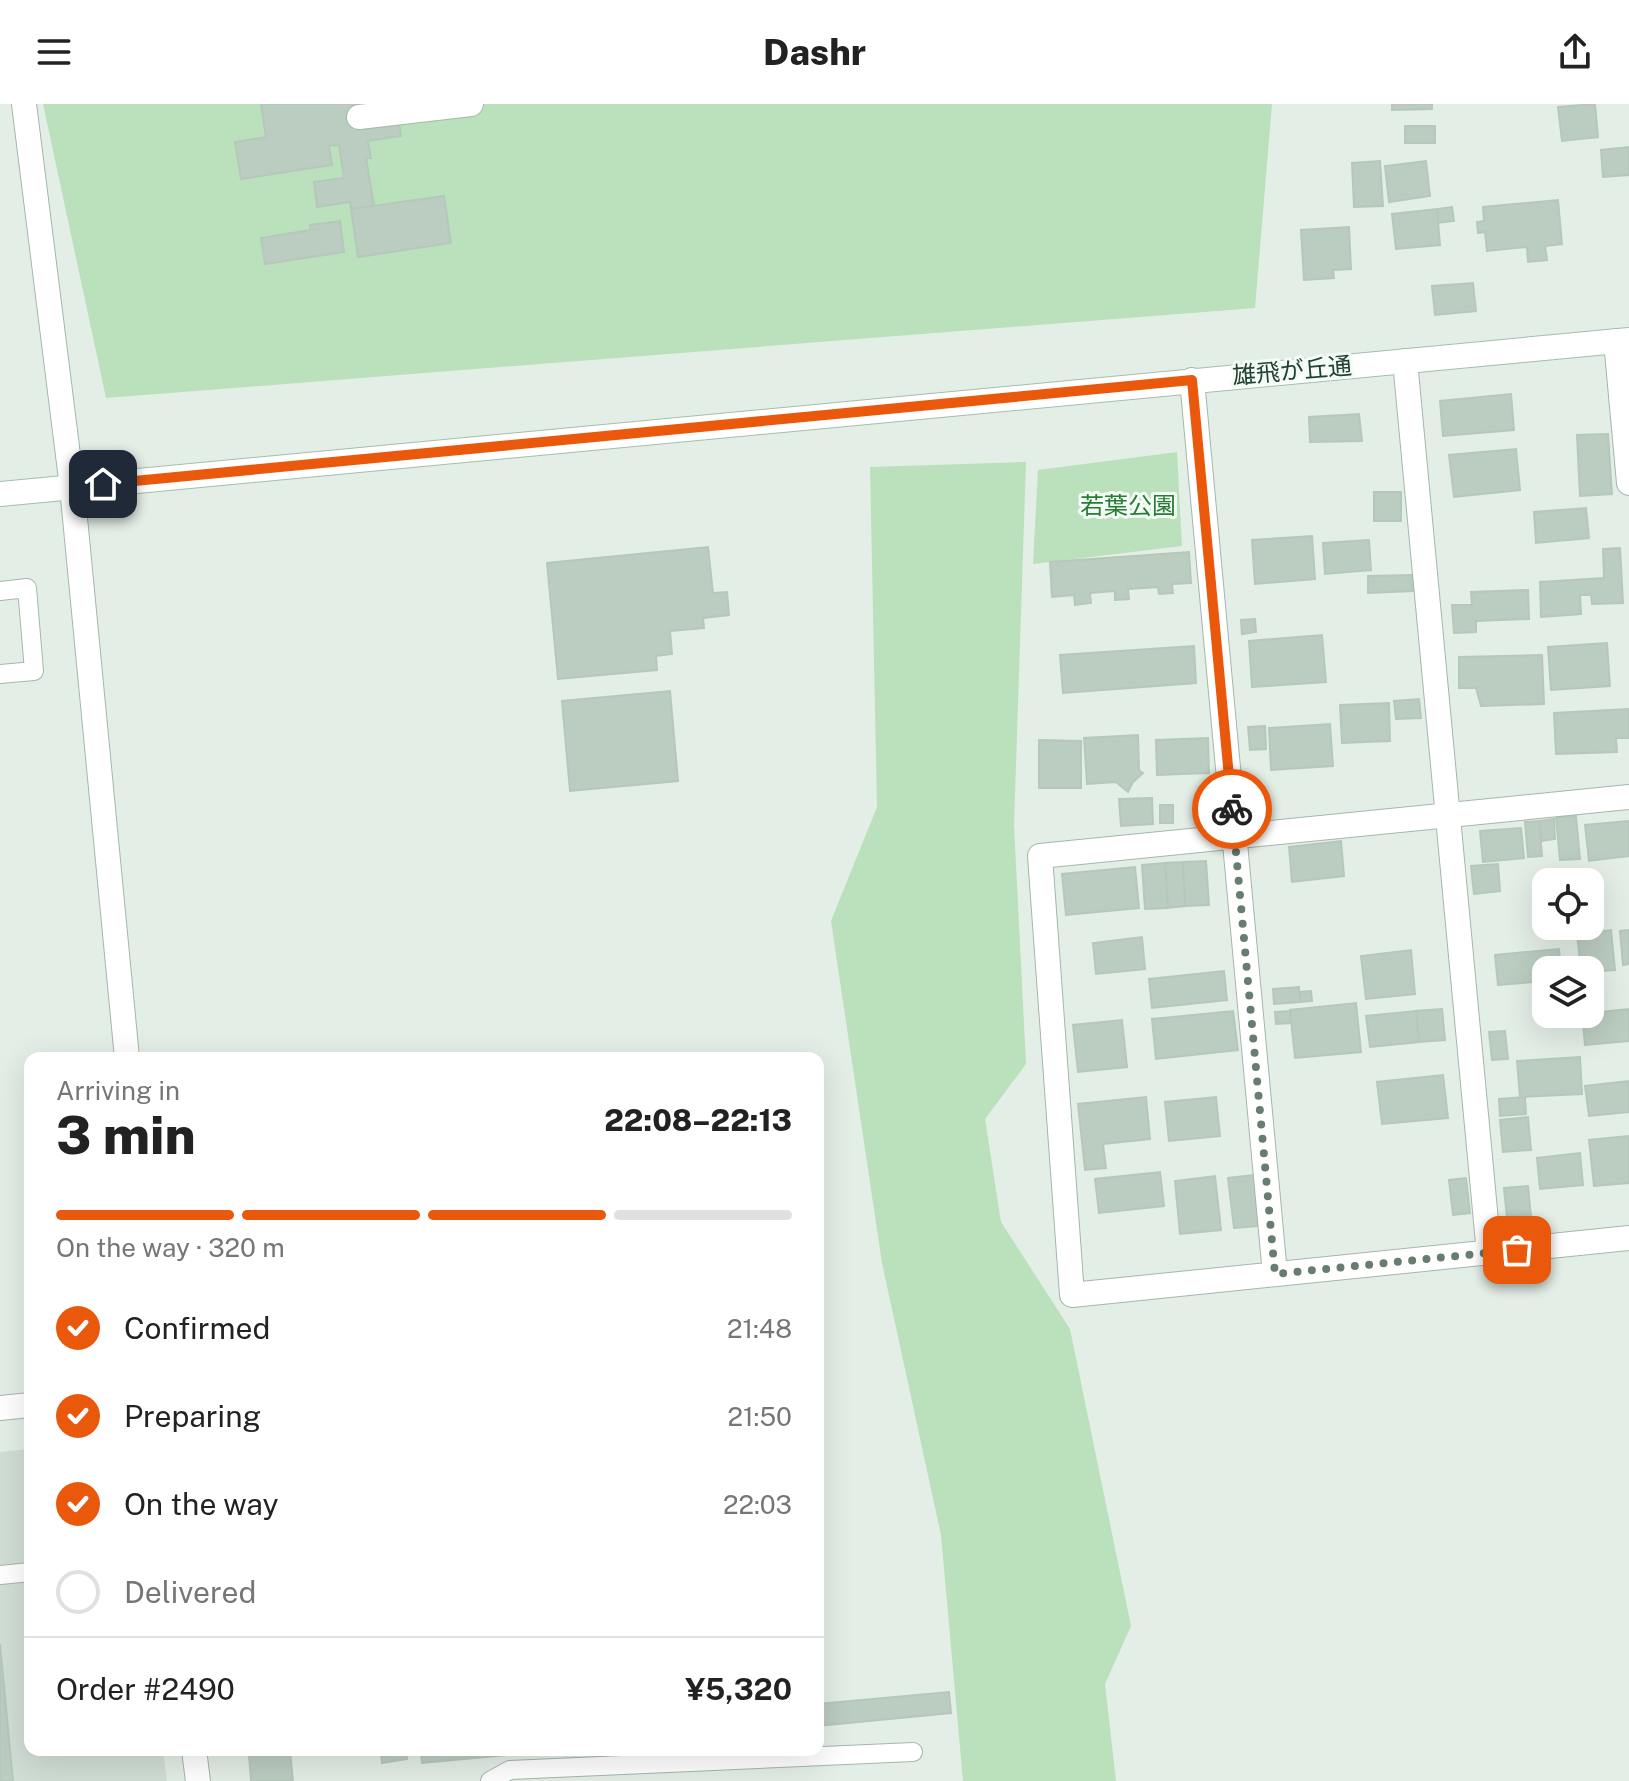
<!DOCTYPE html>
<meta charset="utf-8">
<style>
body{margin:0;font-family:"Public Sans","Noto Sans JP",sans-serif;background:#f6f6f6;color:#222;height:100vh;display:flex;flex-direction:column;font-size:30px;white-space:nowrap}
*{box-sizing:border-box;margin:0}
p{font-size:26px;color:#767676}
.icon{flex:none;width:44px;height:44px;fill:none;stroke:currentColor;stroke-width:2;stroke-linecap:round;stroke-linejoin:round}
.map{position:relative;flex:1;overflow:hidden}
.sheet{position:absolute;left:24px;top:948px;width:800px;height:704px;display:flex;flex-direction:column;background:#fff;border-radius:16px;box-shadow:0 8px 32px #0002}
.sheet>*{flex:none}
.buttons{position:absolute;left:1532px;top:764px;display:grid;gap:16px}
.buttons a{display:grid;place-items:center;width:72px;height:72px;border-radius:16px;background:#fff;box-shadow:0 8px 32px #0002;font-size:40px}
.pin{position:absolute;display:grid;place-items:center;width:68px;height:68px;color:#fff;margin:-34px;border-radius:16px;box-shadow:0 4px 12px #0006}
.courier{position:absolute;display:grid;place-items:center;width:80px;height:80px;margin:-40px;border:6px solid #ea580c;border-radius:50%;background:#fff;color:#222;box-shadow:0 2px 10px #0007}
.head em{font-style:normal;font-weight:800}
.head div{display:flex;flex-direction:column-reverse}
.head{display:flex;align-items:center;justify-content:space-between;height:136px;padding:0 32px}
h1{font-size:52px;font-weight:800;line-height:60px}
.bar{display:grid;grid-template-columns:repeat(4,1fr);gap:12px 8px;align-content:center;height:96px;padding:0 32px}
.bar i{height:10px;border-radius:6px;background:#e0e0e0}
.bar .current{background:#ea580c}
.bar p{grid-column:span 4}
.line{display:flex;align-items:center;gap:20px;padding:0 32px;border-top:2px solid #e0e0e0}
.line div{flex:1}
ol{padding:0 32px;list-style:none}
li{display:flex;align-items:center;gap:24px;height:88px}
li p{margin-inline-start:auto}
li .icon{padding:8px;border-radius:50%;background:#ea580c;color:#fff;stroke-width:4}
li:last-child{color:#767676}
li i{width:44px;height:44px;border:4px solid #e0e0e0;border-radius:50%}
header{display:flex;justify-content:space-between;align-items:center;height:104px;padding:0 32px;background:#fff;font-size:36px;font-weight:800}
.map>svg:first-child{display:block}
.built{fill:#d1ded5}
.green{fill:#bae1bb}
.building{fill:#bbccc1;stroke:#b5c8bb;stroke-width:2}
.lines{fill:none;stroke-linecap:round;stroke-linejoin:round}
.lane-casing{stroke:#a5b7ac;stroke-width:20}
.street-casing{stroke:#a5b7ac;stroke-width:26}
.secondary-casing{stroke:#a3beae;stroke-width:26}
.lane{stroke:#fff;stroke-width:18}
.street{stroke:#fff;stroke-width:24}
.secondary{stroke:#fff;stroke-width:24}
.done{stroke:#657e70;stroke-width:8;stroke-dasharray:0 14.4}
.route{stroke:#ea580c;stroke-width:10}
.labels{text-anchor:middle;stroke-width:6;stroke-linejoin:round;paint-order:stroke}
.street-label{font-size:24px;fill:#214131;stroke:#f4faf6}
.park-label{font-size:24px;fill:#277c33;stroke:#f4faf6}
</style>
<header><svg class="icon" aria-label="menu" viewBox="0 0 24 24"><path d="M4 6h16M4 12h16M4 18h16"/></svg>Dashr<svg class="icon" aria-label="share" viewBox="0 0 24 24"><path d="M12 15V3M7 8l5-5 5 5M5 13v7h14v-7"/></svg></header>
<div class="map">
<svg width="1629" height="1677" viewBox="0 0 1629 1677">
<rect width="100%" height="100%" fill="#e3eee6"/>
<path class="built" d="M 30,1345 L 30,1646 L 163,1646 L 167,1677 L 0,1677 L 0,1348 Z"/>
<path class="green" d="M 43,0 L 1272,0 L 1255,204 L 106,294 Z
M 1177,348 L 1182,442 L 1033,460 L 1038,366 Z
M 1026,358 L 1014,721 L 1026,960 L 985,1015 L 1001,1118 L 1070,1225 L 1131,1522 L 1105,1580 L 1116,1677 L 963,1677 L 941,1431 L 882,1159 L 831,817 L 877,703 L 870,363 Z"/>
<path class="building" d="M 261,0 L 396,0 L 401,32 L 368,37 L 371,54 L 366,54 L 374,102 L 351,105 L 350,98 L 317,103 L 314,78 L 344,74 L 339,41 L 329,42 L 332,61 L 241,75 L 235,38 L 266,33 Z
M 1392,0 L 1432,0 L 1432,5 L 1392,6 Z
M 1595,0 L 1598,33 L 1562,37 L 1558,3 Z
M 1405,22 L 1435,22 L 1435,39 L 1405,39 Z
M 1629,43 L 1629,71 L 1603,73 L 1601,46 Z
M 1380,57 L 1383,102 L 1354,103 L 1352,59 Z
M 1426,57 L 1430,92 L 1389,98 L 1385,62 Z
M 444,92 L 451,139 L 358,153 L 351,105 Z
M 1558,96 L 1562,140 L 1545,142 L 1547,156 L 1528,158 L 1527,143 L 1487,147 L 1485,128 L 1478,129 L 1477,118 L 1484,117 L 1483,103 Z
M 1452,103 L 1454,117 L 1438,119 L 1437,105 Z
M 1437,105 L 1440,141 L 1396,145 L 1392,110 Z
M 340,117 L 344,148 L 265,160 L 261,134 L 310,126 L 310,121 Z
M 1349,123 L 1351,165 L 1333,166 L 1334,174 L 1304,176 L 1301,126 Z
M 1473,179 L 1476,207 L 1435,211 L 1432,182 Z
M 1511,290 L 1514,326 L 1443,332 L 1440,297 Z
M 1359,310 L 1362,337 L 1310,338 L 1309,313 Z
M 1608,330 L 1612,390 L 1580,392 L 1577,331 Z
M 1516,345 L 1520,386 L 1454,393 L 1449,351 Z
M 1374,388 L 1401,388 L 1401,417 L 1374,417 Z
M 1586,404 L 1589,434 L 1536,439 L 1534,408 Z
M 1312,432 L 1315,475 L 1255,480 L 1252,436 Z
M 1369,436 L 1371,466 L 1325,470 L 1323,439 Z
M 708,443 L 713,489 L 727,488 L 729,511 L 703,514 L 704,524 L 670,527 L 672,550 L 656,552 L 657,566 L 558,575 L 547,459 Z
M 1620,444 L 1623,499 L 1592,500 L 1591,491 L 1580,491 L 1581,510 L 1541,513 L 1540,478 L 1604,474 L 1603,445 Z
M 1189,448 L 1191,479 L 1172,480 L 1173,489 L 1159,490 L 1158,483 L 1128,485 L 1129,495 L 1115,496 L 1115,487 L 1090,489 L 1091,499 L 1075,501 L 1074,491 L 1052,493 L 1050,458 Z
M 1412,471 L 1413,487 L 1368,489 L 1368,472 Z
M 1528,486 L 1529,515 L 1476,517 L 1476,528 L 1454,529 L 1452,501 L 1472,501 L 1471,488 Z
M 1255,515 L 1256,528 L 1242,530 L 1241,516 Z
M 1322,531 L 1326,578 L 1252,583 L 1249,537 Z
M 1607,539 L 1610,582 L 1551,586 L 1548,543 Z
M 1194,542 L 1196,579 L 1063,589 L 1060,551 Z
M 1542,551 L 1544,600 L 1481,602 L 1476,584 L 1459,584 L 1459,553 Z
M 670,587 L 678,677 L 570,687 L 562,597 Z
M 1419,595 L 1421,614 L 1396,615 L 1394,597 Z
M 1389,599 L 1390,637 L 1342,639 L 1340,601 Z
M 1629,605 L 1629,634 L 1616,634 L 1617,648 L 1556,650 L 1554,609 Z
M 1330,620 L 1333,662 L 1271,666 L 1269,624 Z
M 1265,622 L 1266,645 L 1250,646 L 1248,623 Z
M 1138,631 L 1139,666 L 1143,669 L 1133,678 L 1128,688 L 1116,678 L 1087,680 L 1084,634 Z
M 1208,634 L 1209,669 L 1157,671 L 1156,636 Z
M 1039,636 L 1081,637 L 1081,684 L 1039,684 Z
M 1152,694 L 1153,720 L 1121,722 L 1119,695 Z
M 1160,701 L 1173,701 L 1173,719 L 1160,719 Z
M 1576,712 L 1580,755 L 1560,756 L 1556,713 Z
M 1554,715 L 1555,735 L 1541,737 L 1539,717 Z
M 1539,717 L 1542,752 L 1528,753 L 1525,718 Z
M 1629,717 L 1629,752 L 1589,757 L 1585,721 Z
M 1521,724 L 1524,754 L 1483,758 L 1480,727 Z
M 1341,737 L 1344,772 L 1292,778 L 1289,743 Z
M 1206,757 L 1209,801 L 1185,802 L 1183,758 Z
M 1183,758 L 1185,802 L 1168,804 L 1165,759 Z
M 1165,759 L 1168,804 L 1145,805 L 1142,761 Z
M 1498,760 L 1500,787 L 1474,790 L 1471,762 Z
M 1135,763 L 1139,804 L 1066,811 L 1062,770 Z
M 1611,826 L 1615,866 L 1590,868 L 1590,866 L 1581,866 L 1577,830 Z
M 1629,826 L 1629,860 L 1623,861 L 1620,827 Z
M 1142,833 L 1145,865 L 1096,870 L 1093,839 Z
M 1559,845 L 1561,866 L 1546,866 L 1546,877 L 1498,881 L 1495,851 Z
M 1411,846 L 1415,890 L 1366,895 L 1361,852 Z
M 1224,867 L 1227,896 L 1152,904 L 1149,875 Z
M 1299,883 L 1300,898 L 1274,900 L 1273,885 Z
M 1311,887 L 1312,897 L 1300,898 L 1300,888 Z
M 1356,899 L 1361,948 L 1295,954 L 1290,906 Z
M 1442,905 L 1445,936 L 1419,938 L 1416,907 Z
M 1629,905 L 1629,937 L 1585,941 L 1582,910 Z
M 1233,907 L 1238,946 L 1156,955 L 1152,915 Z
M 1290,907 L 1291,919 L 1276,920 L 1275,908 Z
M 1416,907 L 1419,938 L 1370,943 L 1366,912 Z
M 1122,916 L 1127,963 L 1078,968 L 1073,921 Z
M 1505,927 L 1508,955 L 1492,956 L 1489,928 Z
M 1580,953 L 1582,990 L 1520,993 L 1517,957 Z
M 1443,971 L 1448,1014 L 1382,1020 L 1377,978 Z
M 1629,977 L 1629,1008 L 1589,1012 L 1585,982 Z
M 1146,993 L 1150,1035 L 1103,1040 L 1106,1064 L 1085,1066 L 1078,1000 Z
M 1216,993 L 1220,1032 L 1169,1037 L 1165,998 Z
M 1525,993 L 1526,1010 L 1500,1012 L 1499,995 Z
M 1528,1013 L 1531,1046 L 1503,1048 L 1500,1016 Z
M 1629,1032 L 1629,1079 L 1594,1082 L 1589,1036 Z
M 1580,1049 L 1583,1081 L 1540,1085 L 1537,1054 Z
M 1160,1068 L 1164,1102 L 1099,1109 L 1095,1075 Z
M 1254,1071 L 1259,1122 L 1234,1124 L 1228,1074 Z
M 1215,1072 L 1221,1126 L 1180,1130 L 1175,1077 Z
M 1466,1074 L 1470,1109 L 1453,1111 L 1449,1076 Z
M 1528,1082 L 1531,1112 L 1507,1114 L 1504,1084 Z
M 0,1540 L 13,1677 L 0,1677 Z
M 949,1588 L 951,1609 L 818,1622 L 818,1600 Z
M 381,1646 L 406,1646 L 407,1655 L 382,1659 Z
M 421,1646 L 559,1646 L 422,1659 Z
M 290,1647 L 293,1677 L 251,1677 L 249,1651 Z"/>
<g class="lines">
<defs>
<path id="lane" d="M 0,487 L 27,484 L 34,567 L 0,570
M 0,1471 L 30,1468
M 490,1677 L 510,1666 L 913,1648"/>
<path id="street" d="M 24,0 L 72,383 L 127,954
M 359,13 L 471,0
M 1616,237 L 1629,379
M 1405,257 L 1489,1149
M 1192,276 L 1275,1170
M 1629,693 L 1040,752 L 1072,1191 L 1629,1134
M 0,1304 L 30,1301
M 194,1646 L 198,1677"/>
<path id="secondary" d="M 0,390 L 1629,236"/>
</defs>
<use href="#lane" class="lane-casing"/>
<use href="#street" class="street-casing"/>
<use href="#secondary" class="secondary-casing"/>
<use href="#lane" class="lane"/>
<use href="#street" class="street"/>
<use href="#secondary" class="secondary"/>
</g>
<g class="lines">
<path class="done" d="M 1232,705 L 1275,1170 L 1517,1146"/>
<path class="route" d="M 103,380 L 1192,276 L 1232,705"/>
</g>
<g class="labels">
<g class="street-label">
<text transform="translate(1292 267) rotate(-5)" y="8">雄飛が丘通</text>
</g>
<g class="park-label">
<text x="1128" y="410">若葉公園</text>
</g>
</g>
</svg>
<div class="buttons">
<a><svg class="icon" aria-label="locate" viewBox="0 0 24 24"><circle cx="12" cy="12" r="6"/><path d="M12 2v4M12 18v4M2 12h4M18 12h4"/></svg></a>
<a><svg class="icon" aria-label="layers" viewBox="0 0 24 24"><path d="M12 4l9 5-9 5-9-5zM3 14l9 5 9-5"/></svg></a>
</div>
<div class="pin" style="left:1517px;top:1146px;background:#ea580c"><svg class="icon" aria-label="bag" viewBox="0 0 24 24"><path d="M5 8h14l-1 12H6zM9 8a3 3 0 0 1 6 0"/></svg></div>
<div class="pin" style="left:103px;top:380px;background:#1f2937"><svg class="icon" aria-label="home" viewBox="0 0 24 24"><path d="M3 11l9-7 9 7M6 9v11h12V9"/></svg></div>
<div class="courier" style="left:1232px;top:705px"><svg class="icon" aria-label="bike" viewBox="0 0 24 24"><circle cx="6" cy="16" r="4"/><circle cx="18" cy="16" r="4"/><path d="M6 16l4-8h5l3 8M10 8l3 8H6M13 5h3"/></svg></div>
<section class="sheet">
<div class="head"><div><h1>3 min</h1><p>Arriving in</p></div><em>22:08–22:13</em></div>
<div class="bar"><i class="current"></i><i class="current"></i><i class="current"></i><i></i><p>On the way · 320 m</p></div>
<ol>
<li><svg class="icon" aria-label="check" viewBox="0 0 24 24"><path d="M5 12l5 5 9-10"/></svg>Confirmed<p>21:48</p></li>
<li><svg class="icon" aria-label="check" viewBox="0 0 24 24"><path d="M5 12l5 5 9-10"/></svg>Preparing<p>21:50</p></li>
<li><svg class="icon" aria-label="check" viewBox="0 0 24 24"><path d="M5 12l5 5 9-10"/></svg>On the way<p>22:03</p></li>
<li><i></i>Delivered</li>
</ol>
<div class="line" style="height:104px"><div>Order #2490</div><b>¥5,320</b></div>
</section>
</div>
